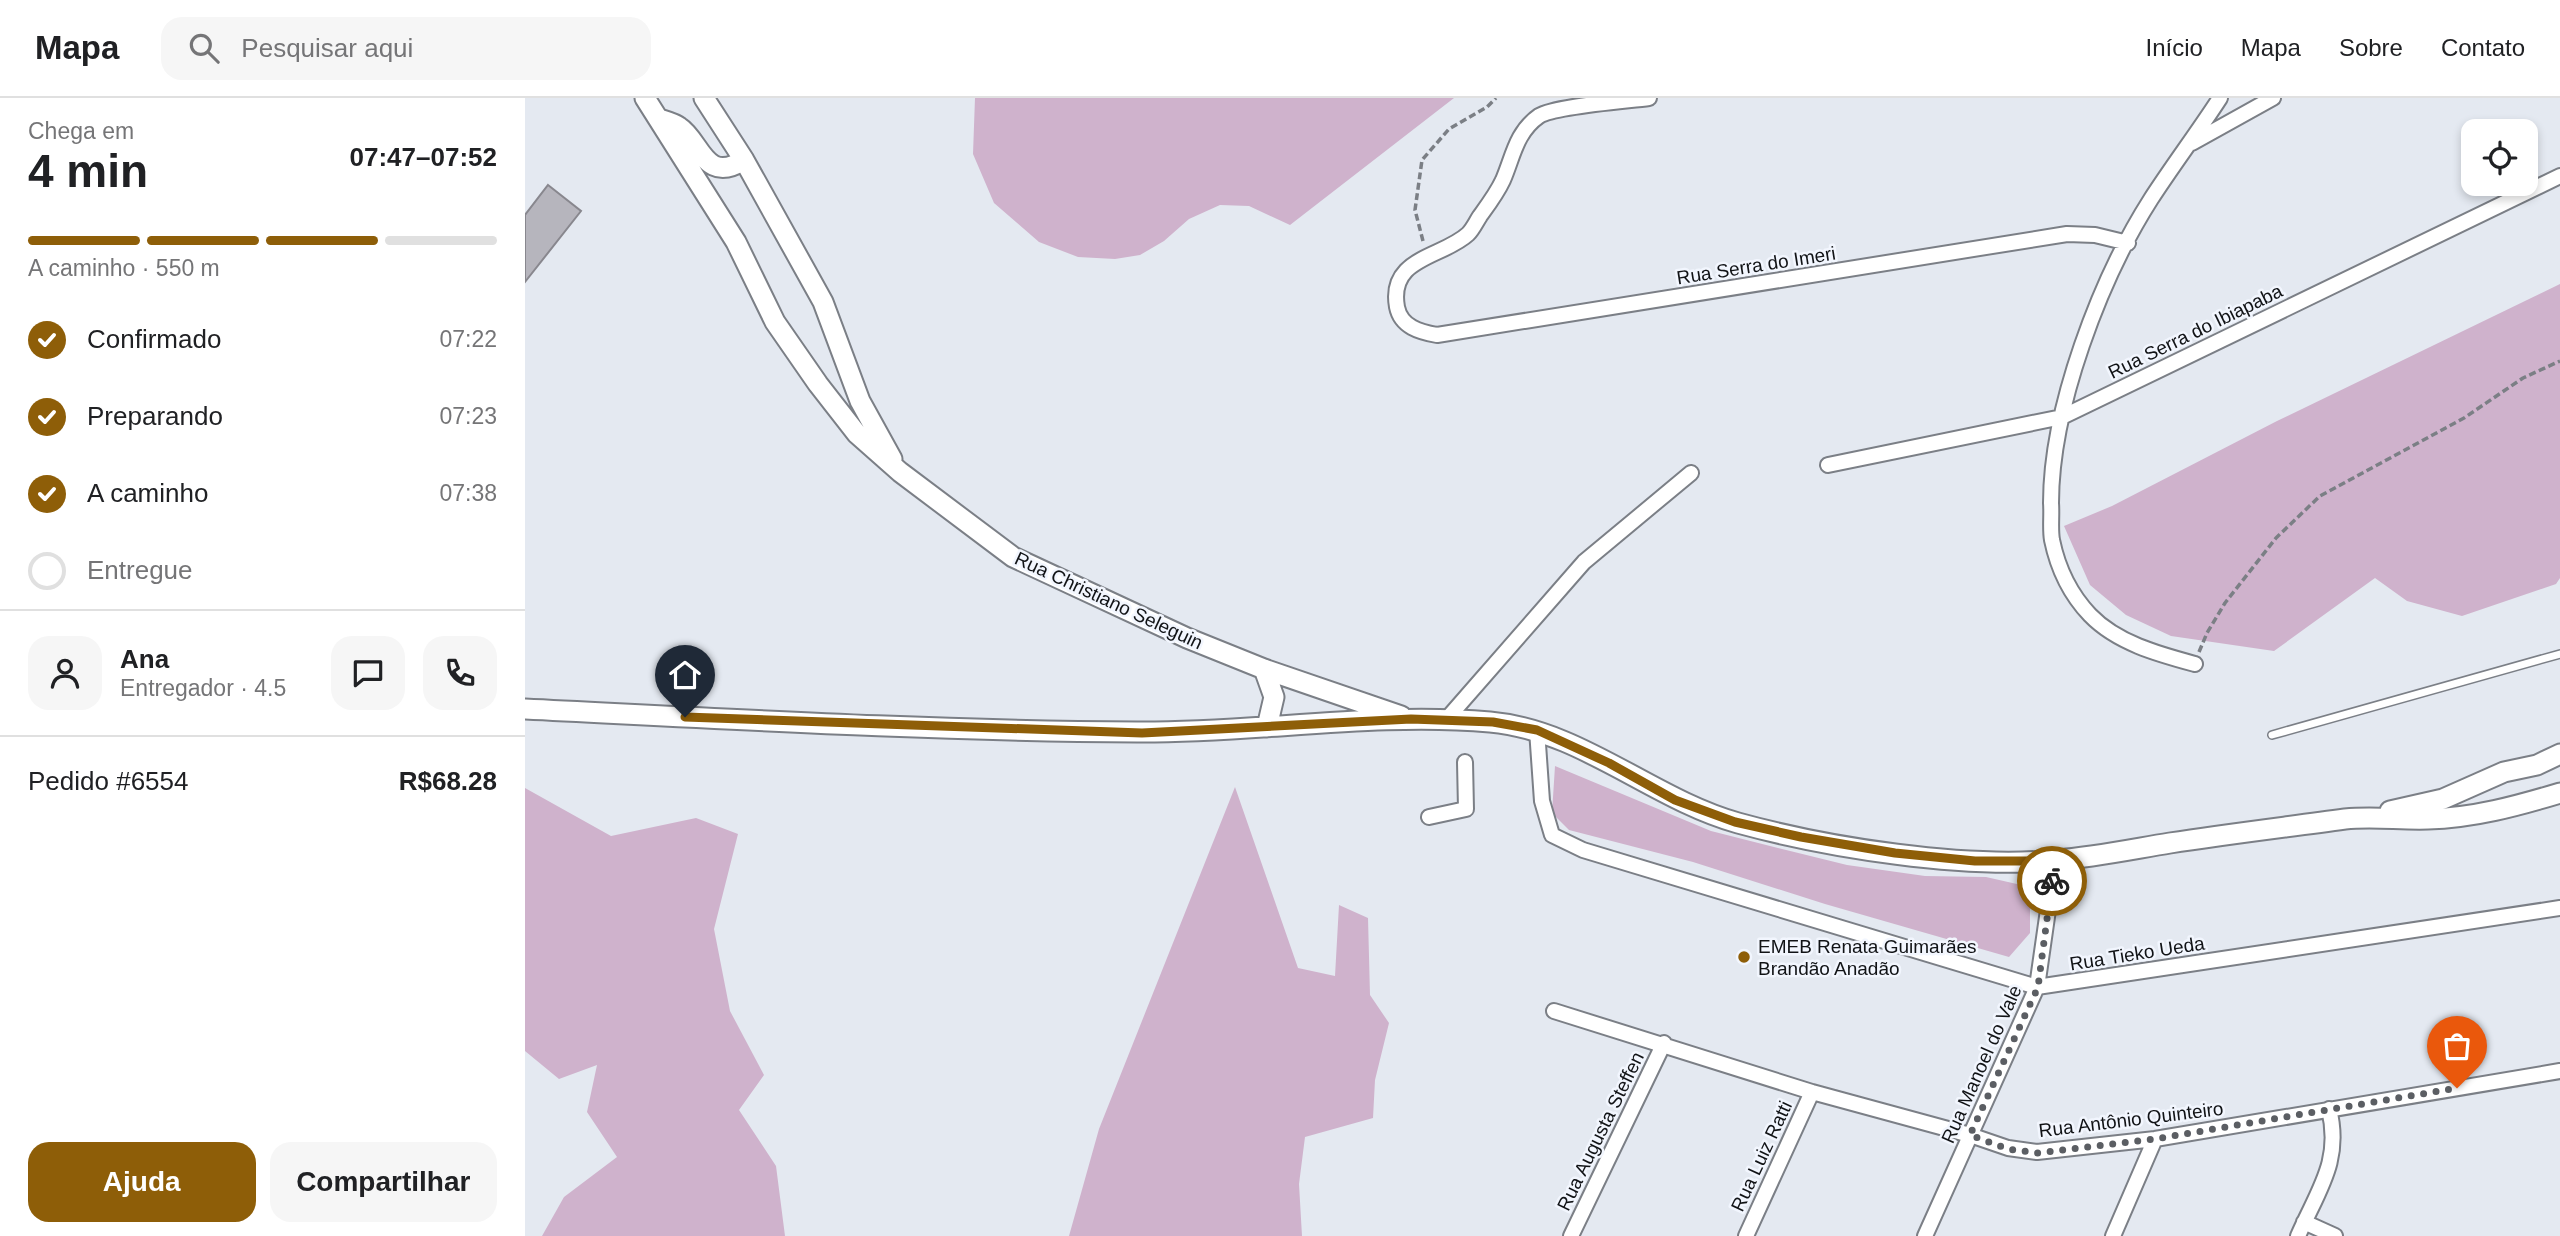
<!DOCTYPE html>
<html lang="pt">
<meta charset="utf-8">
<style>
body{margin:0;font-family:Arial,sans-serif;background:#f6f6f6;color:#202124;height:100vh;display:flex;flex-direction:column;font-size:26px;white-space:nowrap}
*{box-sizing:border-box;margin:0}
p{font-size:23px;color:#757577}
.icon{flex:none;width:38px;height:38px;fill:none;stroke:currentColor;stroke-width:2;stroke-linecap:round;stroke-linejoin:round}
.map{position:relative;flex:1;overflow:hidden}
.panel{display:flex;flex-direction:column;background:#fff;width:525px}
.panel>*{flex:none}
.fabs{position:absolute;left:1936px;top:21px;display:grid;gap:14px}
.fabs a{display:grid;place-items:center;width:77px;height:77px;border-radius:14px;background:#fff;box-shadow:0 4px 10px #0003;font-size:35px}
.pin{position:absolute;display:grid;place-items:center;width:60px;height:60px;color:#fff;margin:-72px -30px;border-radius:50% 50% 50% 0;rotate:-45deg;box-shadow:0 0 7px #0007}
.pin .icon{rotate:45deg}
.courier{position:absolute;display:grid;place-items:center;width:70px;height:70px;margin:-35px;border:5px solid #8e5e08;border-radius:50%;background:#fff;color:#222;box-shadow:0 2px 9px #0007}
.head em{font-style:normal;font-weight:700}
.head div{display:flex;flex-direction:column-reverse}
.head{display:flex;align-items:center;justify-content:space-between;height:119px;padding:0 28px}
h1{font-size:46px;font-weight:700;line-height:52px}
.bar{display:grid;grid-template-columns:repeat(4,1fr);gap:10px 7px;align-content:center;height:84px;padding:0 28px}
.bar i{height:9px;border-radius:5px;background:#e0e0e0}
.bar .on{background:#8e5e08}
.bar p{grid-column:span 4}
.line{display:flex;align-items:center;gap:18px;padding:0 28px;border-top:2px solid #e0e0e0}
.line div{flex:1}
.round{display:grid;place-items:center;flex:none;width:74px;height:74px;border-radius:21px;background:#f6f6f6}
ol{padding:0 28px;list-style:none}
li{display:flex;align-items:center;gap:21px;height:77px}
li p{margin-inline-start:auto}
li .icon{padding:7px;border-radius:50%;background:#8e5e08;color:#fff;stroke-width:4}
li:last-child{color:#757577}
li i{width:38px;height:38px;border:4px solid #e0e0e0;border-radius:50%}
.action{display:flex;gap:14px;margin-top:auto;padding:14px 28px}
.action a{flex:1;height:80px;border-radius:21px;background:#8e5e08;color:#fff;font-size:28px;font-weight:700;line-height:80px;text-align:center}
.action a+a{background:#f6f6f6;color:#202124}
header{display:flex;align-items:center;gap:42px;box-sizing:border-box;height:98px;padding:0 35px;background:#fff;border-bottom:2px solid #e0e0e0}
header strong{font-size:33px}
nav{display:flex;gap:38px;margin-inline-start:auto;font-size:24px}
.search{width:490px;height:63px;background:#f6f6f6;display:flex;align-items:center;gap:18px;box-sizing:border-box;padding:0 24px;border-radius:21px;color:#757577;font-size:26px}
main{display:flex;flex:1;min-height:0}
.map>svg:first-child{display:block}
.green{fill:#cfb2cc}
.building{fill:#b6b5bd;stroke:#88878e;stroke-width:2}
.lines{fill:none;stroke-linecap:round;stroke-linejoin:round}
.lane-casing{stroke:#7b7f86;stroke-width:10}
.street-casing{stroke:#7b7f86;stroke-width:18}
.secondary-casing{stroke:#7b7f86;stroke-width:23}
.path{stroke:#7b7f85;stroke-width:3.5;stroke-dasharray:7 3.5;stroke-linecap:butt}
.lane{stroke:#fff;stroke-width:7}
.street{stroke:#fff;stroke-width:14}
.secondary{stroke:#fff;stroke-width:19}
.done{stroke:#5b5e63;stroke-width:7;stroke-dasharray:0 12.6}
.route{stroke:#8e5e08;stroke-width:9}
.poi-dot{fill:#8e5e08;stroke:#f2f6fe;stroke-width:2.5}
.labels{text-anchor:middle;stroke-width:5;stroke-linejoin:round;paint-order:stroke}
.street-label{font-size:19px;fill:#111316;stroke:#f2f6fe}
.poi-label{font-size:19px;fill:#111316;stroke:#f2f6fe;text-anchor:start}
</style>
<header>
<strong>Mapa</strong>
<div class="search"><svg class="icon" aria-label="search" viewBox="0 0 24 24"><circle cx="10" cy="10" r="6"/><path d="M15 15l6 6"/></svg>Pesquisar aqui</div>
<nav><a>Início</a><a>Mapa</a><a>Sobre</a><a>Contato</a></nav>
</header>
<main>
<section class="panel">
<div class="head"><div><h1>4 min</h1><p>Chega em</p></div><em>07:47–07:52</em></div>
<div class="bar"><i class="on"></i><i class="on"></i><i class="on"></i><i></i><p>A caminho · 550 m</p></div>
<ol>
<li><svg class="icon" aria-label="check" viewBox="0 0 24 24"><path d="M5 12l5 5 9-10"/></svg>Confirmado<p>07:22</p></li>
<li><svg class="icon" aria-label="check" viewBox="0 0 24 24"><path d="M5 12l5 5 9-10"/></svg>Preparando<p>07:23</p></li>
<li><svg class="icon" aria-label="check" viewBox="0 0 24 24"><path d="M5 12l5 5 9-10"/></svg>A caminho<p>07:38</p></li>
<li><i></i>Entregue</li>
</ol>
<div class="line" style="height:126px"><a class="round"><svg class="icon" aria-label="person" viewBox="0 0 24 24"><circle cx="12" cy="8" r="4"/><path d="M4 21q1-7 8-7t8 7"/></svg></a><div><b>Ana</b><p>Entregador · 4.5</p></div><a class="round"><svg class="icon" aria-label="chat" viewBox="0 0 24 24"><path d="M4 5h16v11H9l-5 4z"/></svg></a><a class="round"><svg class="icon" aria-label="phone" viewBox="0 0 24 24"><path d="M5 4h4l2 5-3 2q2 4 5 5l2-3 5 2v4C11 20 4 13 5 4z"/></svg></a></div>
<div class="line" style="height:91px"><div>Pedido #6554</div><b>R$68.28</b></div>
<div class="action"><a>Ajuda</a><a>Compartilhar</a></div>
</section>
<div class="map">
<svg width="2035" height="1138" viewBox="0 0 2035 1138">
<rect width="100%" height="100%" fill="#e4e9f1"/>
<path class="green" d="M 450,0 L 929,0 L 765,127 L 724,108 L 695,107 L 664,121 L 639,143 L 615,157 L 590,161 L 553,159 L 514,144 L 469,105 L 448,56 Z
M 2035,186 L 2035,480 L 2031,486 L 1937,518 L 1882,503 L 1850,480 L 1749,553 L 1646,538 L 1601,517 L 1565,487 L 1539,428 L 1587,408 L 1752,323 Z
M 1030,668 L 1186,733 L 1249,749 L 1322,767 L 1400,778 L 1461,779 L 1505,789 L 1505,835 L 1484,859 L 1300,806 L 1168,764 L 1044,732 L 1027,715 Z
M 710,689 L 773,870 L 810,878 L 814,807 L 843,820 L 845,897 L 864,925 L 850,982 L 848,1020 L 780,1039 L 774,1086 L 777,1138 L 544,1138 L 574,1031 Z
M 0,690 L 86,738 L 171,720 L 213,736 L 189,831 L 205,913 L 239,977 L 214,1012 L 251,1068 L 260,1138 L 17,1138 L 39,1099 L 92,1059 L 62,1014 L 72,967 L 34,981 L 0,953 Z"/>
<path class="building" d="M 23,87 L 56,113 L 0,184 L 0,117 Z"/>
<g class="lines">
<defs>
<path id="lane" d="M 1747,637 L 2035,556"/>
<path id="street" d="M 1124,0 C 1101,3 1030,8 1014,18 C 991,34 988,59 978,82 C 972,95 963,107 955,118 C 951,124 948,131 943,136 C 917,160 863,159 872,209 C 876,229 895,234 912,237 L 1542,136 L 1570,137 L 1603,145
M 1667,45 L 1748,0
M 1303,367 L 1537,319 L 2035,78
M 1670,566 C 1633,556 1592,545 1565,517 C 1545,496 1533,471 1527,442 C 1525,431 1527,417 1526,405 C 1526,310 1575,181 1626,101 C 1648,67 1673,34 1695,0
M 920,623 L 1059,464 L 1166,375
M 1012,632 L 1017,703 L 1027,737 L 1058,752 L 1512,889 L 2035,810
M 904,719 L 941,711 L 940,664
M 1029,913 L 1287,994 L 1445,1037 L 1483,1050 L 1512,1054 L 1630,1041 L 2035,973
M 1779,1124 L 1810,1138
M 1046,1138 L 1139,945
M 1221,1138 L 1287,994
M 1400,1138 L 1512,889 L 1530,763
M 1588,1138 L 1630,1041
M 1773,1138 C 1793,1092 1817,1063 1804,1011"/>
<path id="secondary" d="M 120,0 L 211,144 L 250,224 L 293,286 L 332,336 L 375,374 L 488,459 L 662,540 L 739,571 L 876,618
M 179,0 L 219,62 L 298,204 L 335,303 L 367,361
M 134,21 C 140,23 149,25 154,29 C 176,43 179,87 219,62
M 739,571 L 749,599 L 742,629
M 0,611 C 204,621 408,633 612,634 C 730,635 847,614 965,624 C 1056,632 1127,701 1213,725 C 1304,750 1439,771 1532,762 C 1570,759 1608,751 1645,745 C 1703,736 1762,729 1820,721 C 1848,718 1875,722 1903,721 C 1948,720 1992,708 2035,695
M 1865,713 L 1918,701 L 1979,674 L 2012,667 L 2035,656"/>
</defs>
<use href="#lane" class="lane-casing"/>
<use href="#street" class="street-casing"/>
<use href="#secondary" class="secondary-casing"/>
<path class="path" d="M 898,143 L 890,112 L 897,62 L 924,31 L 962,9 L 971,0
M 1674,554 L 1682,535 L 1700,505 L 1751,440 L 1795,398 L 1939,320 L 1998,280 L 2035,263"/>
<use href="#lane" class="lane"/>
<use href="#street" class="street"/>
<use href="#secondary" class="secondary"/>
</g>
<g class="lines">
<path class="done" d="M 1527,783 L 1513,889 L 1445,1037 L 1483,1051 L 1512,1055 L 1630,1041 L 1932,990"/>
<path class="route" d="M 160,619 L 617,635 L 886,621 L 968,624 L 1012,632 L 1084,665 L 1150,702 L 1210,724 L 1276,739 L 1370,755 L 1450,763 L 1530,763 L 1527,783"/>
</g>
<circle class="poi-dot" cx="1219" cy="859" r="7"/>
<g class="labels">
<g class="street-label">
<text transform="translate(1231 167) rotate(-9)" y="7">Rua Serra do Imeri</text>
<text transform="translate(1670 233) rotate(-26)" y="7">Rua Serra do Ibiapaba</text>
<text transform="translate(584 502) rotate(25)" y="7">Rua Christiano Seleguin</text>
<text transform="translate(1612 855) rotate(-9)" y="7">Rua Tieko Ueda</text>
<text transform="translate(1456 966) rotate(-66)" y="7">Rua Manoel do Vale</text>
<text transform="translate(1606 1021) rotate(-7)" y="7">Rua Antônio Quinteiro</text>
<text transform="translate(1075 1033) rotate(-64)" y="7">Rua Augusta Steffen</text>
<text transform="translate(1236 1058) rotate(-65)" y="7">Rua Luiz Ratti</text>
</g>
<g class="poi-label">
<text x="1233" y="855">EMEB Renata Guimarães<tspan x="1233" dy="22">Brandão Anadão</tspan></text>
</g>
</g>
</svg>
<div class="fabs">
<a><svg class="icon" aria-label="locate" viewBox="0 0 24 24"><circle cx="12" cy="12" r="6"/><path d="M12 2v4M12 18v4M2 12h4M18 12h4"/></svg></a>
</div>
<div class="pin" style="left:1932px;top:990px;background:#ea580c"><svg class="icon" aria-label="bag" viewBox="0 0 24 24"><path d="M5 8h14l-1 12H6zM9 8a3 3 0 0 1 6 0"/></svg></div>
<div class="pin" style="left:160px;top:619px;background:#1f2937"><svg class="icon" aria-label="home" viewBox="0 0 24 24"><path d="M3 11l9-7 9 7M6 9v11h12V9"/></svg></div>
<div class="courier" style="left:1527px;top:783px"><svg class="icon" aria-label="bike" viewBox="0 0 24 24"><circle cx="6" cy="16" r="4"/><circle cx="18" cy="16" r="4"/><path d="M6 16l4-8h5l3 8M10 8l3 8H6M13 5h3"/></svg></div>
</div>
</main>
